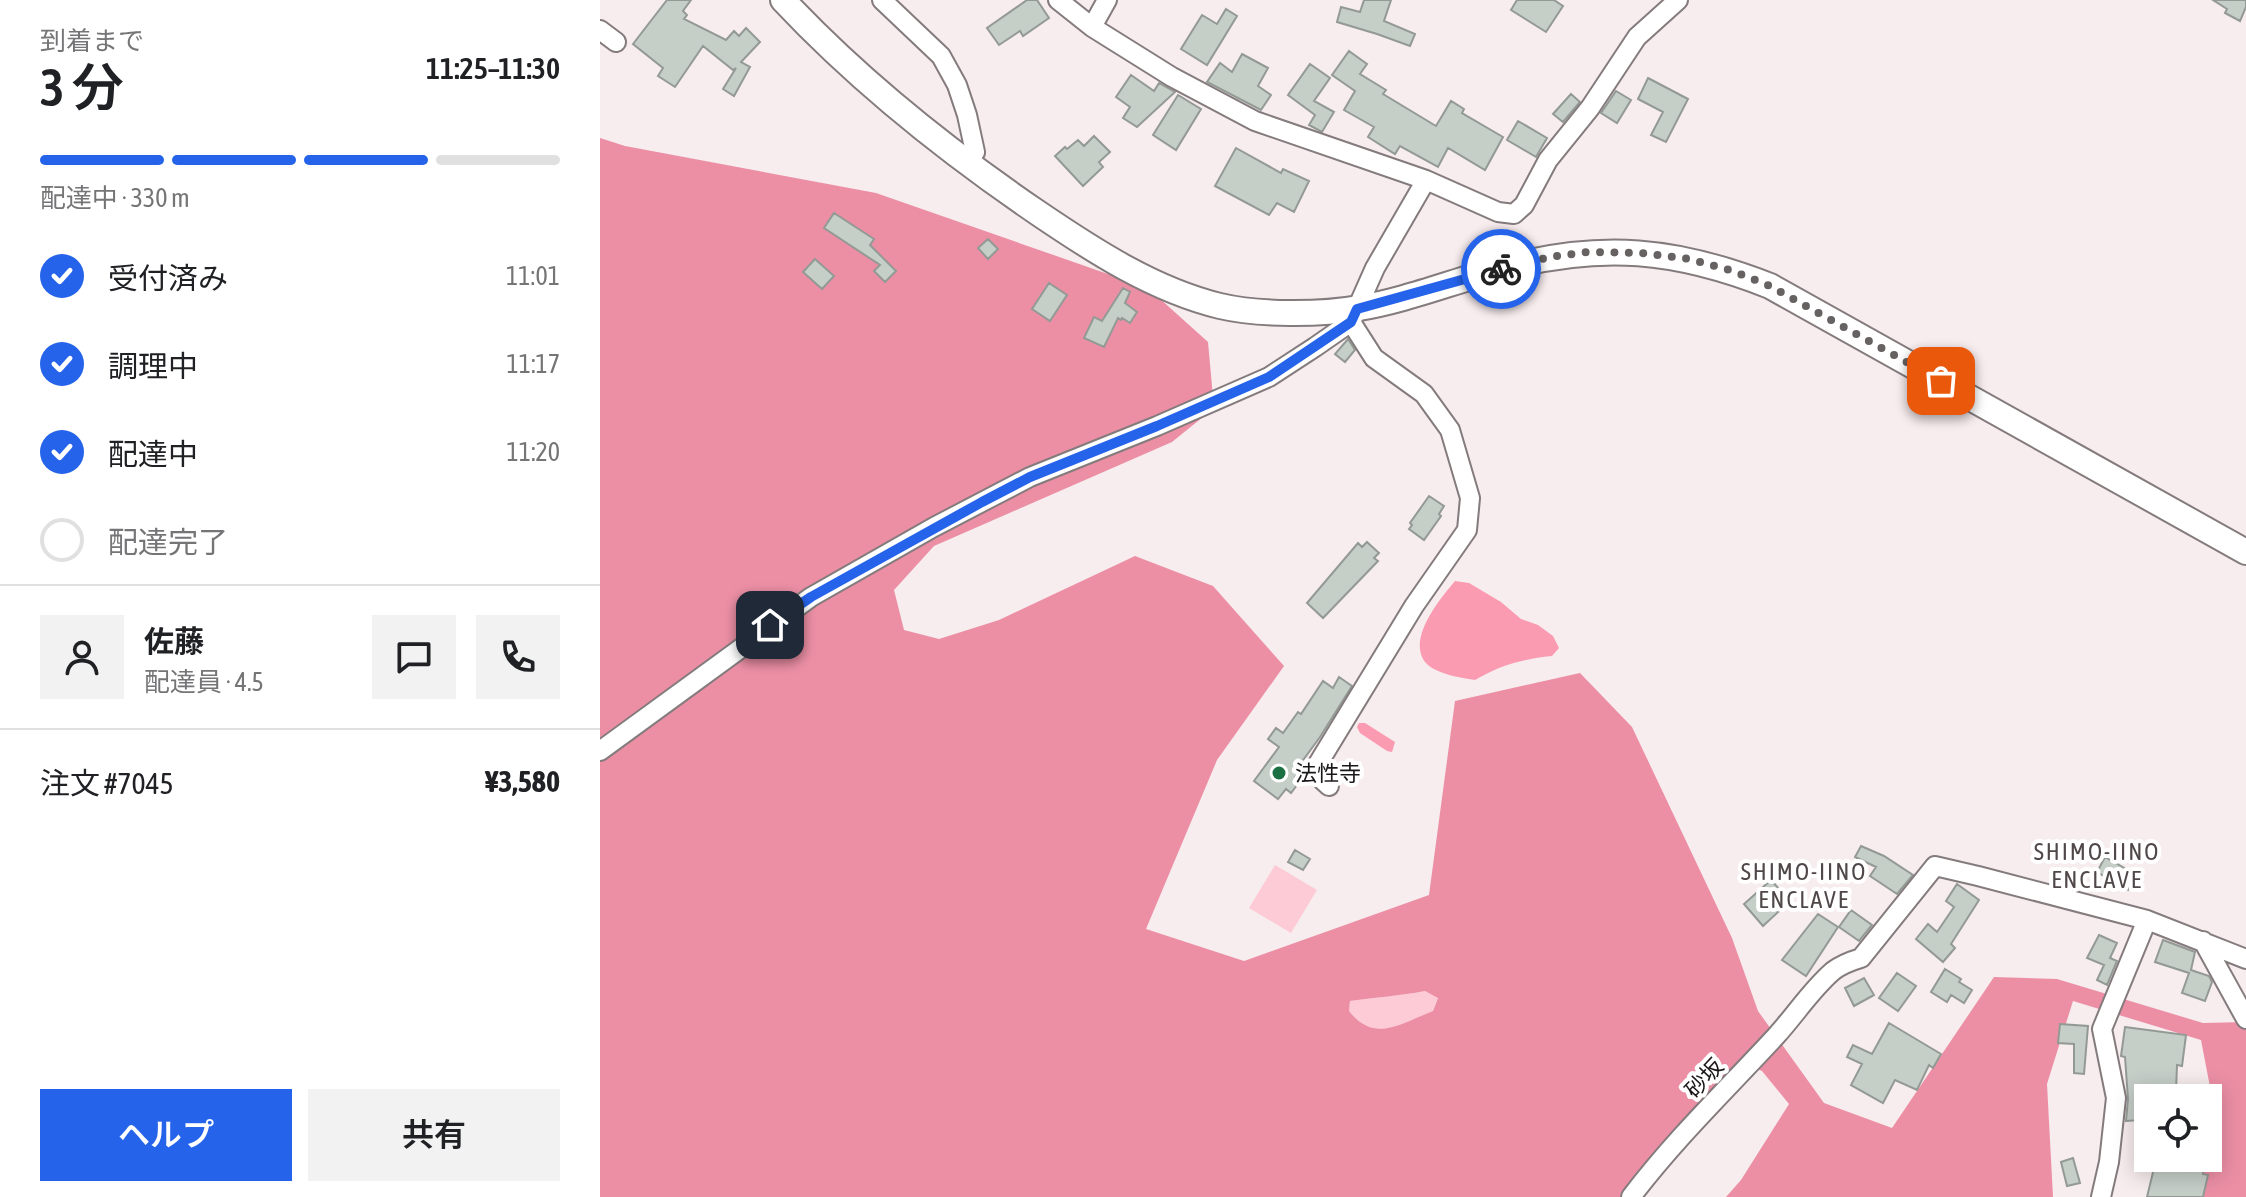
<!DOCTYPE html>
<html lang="ja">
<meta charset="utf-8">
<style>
body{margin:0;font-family:"Asap Condensed","Noto Sans JP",sans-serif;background:#f2f2f2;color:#202124;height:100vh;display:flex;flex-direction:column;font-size:30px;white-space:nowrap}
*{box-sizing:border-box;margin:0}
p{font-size:26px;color:#757577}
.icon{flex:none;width:44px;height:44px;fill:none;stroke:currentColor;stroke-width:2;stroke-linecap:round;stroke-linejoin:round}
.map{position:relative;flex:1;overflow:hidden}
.drawer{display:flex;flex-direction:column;background:#fff;width:600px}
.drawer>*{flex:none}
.tools{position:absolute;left:1534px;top:1084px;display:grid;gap:16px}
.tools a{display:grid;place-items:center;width:88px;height:88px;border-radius:0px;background:#fff;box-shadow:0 4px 20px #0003;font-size:40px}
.pin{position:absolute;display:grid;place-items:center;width:68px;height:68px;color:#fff;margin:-34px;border-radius:16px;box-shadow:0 4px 12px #0006}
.courier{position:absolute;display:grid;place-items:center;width:80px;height:80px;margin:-40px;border:6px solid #2563eb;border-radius:50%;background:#fff;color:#222;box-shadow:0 2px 10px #0007}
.summary em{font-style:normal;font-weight:600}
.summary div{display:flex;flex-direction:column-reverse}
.summary{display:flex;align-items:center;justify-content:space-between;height:136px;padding:0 40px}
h1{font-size:52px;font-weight:600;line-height:60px}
.bar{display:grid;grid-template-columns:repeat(4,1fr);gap:12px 8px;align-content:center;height:96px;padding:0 40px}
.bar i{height:10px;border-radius:6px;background:#e0e0e0}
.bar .active{background:#2563eb}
.bar p{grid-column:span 4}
.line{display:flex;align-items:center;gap:20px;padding:0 40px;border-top:2px solid #e0e0e0}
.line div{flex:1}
.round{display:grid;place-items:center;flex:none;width:84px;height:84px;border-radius:0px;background:#f2f2f2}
ol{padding:0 40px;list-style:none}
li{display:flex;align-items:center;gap:24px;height:88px}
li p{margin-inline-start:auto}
li .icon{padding:8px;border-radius:50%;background:#2563eb;color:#fff;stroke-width:4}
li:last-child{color:#757577}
li i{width:44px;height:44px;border:4px solid #e0e0e0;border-radius:50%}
.primary-button{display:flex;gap:16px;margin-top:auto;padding:16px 40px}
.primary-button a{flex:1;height:92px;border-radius:0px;background:#2563eb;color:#fff;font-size:32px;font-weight:600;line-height:92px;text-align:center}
.primary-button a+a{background:#f2f2f2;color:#202124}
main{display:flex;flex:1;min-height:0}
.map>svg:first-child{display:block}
.green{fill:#fdcbd5}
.forest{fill:#ec8fa5;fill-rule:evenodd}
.water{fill:#fa9bb1}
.building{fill:#c6cec8;stroke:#939a95;stroke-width:2}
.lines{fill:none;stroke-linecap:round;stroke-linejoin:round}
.minor-casing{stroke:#847b7d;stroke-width:22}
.tertiary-casing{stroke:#847b7d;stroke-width:28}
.minor{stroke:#fff;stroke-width:18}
.tertiary{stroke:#fff;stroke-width:24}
.done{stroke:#676262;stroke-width:8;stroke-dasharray:0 14.4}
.route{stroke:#2563eb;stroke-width:10}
.poi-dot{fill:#1a7042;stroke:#fff;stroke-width:3}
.labels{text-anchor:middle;stroke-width:8;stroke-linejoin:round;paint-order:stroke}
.poi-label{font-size:22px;fill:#1a1717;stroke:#fff;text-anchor:start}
.street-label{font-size:22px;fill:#1a1717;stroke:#fff}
.neighbourhood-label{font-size:24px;letter-spacing:2px;fill:#4f4748;stroke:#fff}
</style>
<main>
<section class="drawer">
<div class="summary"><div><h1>3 分</h1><p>到着まで</p></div><em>11:25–11:30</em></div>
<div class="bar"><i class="active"></i><i class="active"></i><i class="active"></i><i></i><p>配達中 · 330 m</p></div>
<ol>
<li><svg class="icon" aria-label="check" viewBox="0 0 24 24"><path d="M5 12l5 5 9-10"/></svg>受付済み<p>11:01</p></li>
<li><svg class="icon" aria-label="check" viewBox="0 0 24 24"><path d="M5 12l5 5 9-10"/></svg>調理中<p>11:17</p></li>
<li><svg class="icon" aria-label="check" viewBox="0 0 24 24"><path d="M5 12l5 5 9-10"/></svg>配達中<p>11:20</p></li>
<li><i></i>配達完了</li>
</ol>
<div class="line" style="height:144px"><a class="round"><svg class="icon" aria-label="person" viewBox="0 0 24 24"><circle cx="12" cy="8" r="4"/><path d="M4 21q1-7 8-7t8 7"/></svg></a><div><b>佐藤</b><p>配達員 · 4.5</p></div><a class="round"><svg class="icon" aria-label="chat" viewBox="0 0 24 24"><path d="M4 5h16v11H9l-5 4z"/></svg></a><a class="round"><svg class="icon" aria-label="phone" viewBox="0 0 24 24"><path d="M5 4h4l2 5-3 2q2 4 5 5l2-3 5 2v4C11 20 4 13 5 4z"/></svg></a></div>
<div class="line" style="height:104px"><div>注文 #7045</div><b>¥3,580</b></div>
<div class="primary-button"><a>ヘルプ</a><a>共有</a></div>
</section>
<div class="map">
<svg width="1646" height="1197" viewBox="0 0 1646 1197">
<rect width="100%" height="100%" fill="#f7ecee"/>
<path class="green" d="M 675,865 L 717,890 L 691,933 L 649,908 Z
M 825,991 L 838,997 L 833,1011 C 801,1023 775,1044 749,1011 L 750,1001 C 775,997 800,996 825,991 Z"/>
<path class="forest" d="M 0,138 L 25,146 L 276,193 L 548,288 L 608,342 L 614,408 L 572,442 L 334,546 L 294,590 L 304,630 L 339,639 L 399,620 L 535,556 L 613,586 L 684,666 L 617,760 L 546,929 L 644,961 L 829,895 L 855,701 L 980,673 L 1032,727 L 1132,938 L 1158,1011 L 1224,1103 L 1292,1128 L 1394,977 L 1457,979 L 1603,1023 L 1646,1022 L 1646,1197 L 1599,1197 L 1606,1158 L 1608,1158 L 1615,1113 L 1601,1040 L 1473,1001 L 1447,1084 L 1453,1197 L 1126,1197 L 1141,1180 L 1189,1104 L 1162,1071 L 1141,1062 L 1030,1186 L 1044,1197 L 0,1197 ZM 825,991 L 838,998 L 833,1011 C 801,1023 775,1044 749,1011 L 750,1001 C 776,997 800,996 825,991 Z"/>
<path class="water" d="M 855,581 L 869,583 L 901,602 L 921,619 L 938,625 L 953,636 L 959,648 L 952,656 C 923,659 900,665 875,680 C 861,678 830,673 823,659 C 810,635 840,599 855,581 Z
M 759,723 L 765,723 L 795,742 L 792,752 L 787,751 L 760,733 L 757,727 Z"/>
<path class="building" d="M 67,0 L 91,0 L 83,11 L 87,15 L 84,19 L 126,40 L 134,31 L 139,36 L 146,28 L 160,42 L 141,62 L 150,67 L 134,96 L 123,89 L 136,68 L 133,70 L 103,46 L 75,87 L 58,76 L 63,68 L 33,44 Z
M 427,0 L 437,0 L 449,18 L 423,36 L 420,31 L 399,45 L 387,28 Z
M 764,0 L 791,0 L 784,21 L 815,34 L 810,46 L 777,34 L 737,22 L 741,7 L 760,12 Z
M 917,0 L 954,0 L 963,6 L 946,32 L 911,10 Z
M 1613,0 L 1646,0 L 1646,7 L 1640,21 L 1625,13 L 1627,9 Z
M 626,9 L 637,16 L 607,65 L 581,49 L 602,15 L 617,24 Z
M 749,51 L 767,64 L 760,74 L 786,90 L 783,94 L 836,126 L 851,101 L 864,109 L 862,113 L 903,137 L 885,170 L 848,148 L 838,167 L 800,146 L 795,154 L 768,137 L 774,127 L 744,110 L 755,91 L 732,75 Z
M 642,54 L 668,68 L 658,86 L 671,95 L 661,110 L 607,82 L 620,63 L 632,72 Z
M 710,64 L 730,78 L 714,101 L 734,112 L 722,132 L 709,125 L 715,115 L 688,95 Z
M 531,75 L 554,91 L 559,83 L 575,92 L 537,127 L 523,118 L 530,107 L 516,97 Z
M 1048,78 L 1088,99 L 1066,142 L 1051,135 L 1063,112 L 1038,99 Z
M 1016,91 L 1031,100 L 1017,123 L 1001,113 Z
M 971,94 L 980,102 L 963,122 L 953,114 Z
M 578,95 L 601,109 L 576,150 L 553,135 Z
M 918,121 L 947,138 L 936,157 L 907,140 Z
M 494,136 L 510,152 L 499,162 L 503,167 L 483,186 L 455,156 L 465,147 L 467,149 L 478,140 L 484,146 Z
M 636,148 L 681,173 L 683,169 L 709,181 L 694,212 L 677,203 L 669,215 L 615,186 Z
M 234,213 L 274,239 L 270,245 L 296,271 L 285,282 L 274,271 L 280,265 L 224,228 Z
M 388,239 L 398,249 L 388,259 L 378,248 Z
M 215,259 L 234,276 L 222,289 L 203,272 Z
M 449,283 L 467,295 L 450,321 L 432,309 Z
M 523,288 L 530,292 L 525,303 L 537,312 L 530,323 L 522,318 L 521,320 L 518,318 L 504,347 L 484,338 L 494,317 L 502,321 Z
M 748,339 L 755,350 L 745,362 L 735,354 Z
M 829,496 L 844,506 L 839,514 L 841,516 L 824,540 L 809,529 L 812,525 L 810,523 Z
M 767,542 L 779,553 L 774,558 L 778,561 L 723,618 L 707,603 L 758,543 L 762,547 Z
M 739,677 L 752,686 L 720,737 L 698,767 L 701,769 L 695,777 L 700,781 L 691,793 L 686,789 L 678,799 L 654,781 L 679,747 L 668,739 L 676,728 L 683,733 L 698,712 L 701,714 L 723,681 L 733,688 Z
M 1261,846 L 1284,856 L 1313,875 L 1297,894 L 1270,876 L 1276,867 L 1255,857 Z
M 695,850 L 710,859 L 703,870 L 688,862 Z
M 1505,857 L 1537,875 L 1528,890 L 1497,872 Z
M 1171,880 L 1190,901 L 1163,926 L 1144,904 Z
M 1357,884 L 1379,900 L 1351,944 L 1355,948 L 1343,962 L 1316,939 L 1328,924 L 1337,932 L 1354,907 L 1346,901 Z
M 1251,910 L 1272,925 L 1259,941 L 1239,927 Z
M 1218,914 L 1238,927 L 1206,976 L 1182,960 Z
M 1499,935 L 1517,943 L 1510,958 L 1517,961 L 1507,985 L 1497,980 L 1504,965 L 1487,958 Z
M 1563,940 L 1595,952 L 1591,970 L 1609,976 L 1612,982 L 1605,1001 L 1582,993 L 1589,973 L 1555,962 Z
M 1345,969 L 1361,979 L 1359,982 L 1372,990 L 1364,1003 L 1351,995 L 1347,1002 L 1331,992 Z
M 1297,973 L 1316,986 L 1298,1011 L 1279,998 Z
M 1264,978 L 1274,995 L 1254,1006 L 1245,988 Z
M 1289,1023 L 1341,1054 L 1333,1068 L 1329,1065 L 1317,1090 L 1295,1080 L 1283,1103 L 1251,1085 L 1262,1064 L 1247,1057 L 1253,1045 L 1272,1054 Z
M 1460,1024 L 1488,1026 L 1484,1074 L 1474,1073 L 1474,1044 L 1458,1043 Z
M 1525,1027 L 1586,1035 L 1582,1066 L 1577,1065 L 1576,1091 L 1548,1090 L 1548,1157 L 1535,1155 L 1540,1120 L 1526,1121 L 1528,1099 L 1525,1057 L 1521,1056 Z
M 1473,1158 L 1480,1183 L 1467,1186 L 1461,1162 Z
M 1590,1158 L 1602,1158 L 1603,1174 L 1608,1175 L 1603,1197 L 1547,1197 L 1555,1164 L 1590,1171 Z"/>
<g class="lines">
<defs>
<path id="minor" d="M 282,0 L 341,56 L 357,85 L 367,115 L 375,152 L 364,161
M 458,0 L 492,27 L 572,77 L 655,121 L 826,180 L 898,212 L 914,214 L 924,205 L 948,160 L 990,108 L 1037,37 L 1078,0
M 492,27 L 507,0
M 0,30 L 16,42
M 0,751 L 211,597 L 334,527 L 430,477 L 557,426 L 669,377 L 715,347 L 751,322 L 775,268 L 826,180
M 729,786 L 718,776 L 716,767 L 814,606 L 867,530 L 870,498 L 850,430 L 824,394 L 774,358 L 751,322
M 1603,941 L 1646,1019
M 1031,1197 C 1075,1139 1127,1089 1176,1036 C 1196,1014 1211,990 1233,971 C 1242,964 1251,961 1261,958 L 1335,866 L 1378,876 L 1547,920 L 1646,959
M 1501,1197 L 1509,1162 L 1516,1098 L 1502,1029 L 1547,920"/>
<path id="tertiary" d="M 183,0 C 259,81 347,151 438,213 C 494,251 554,290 620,306 C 658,315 720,315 759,308 C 808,300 856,280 904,268 C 1002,242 1076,249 1170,286 L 1646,552"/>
</defs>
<use href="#minor" class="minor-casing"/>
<use href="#tertiary" class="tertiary-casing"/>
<use href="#minor" class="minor"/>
<use href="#tertiary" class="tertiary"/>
</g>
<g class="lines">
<path class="done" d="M 901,269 L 950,257 L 988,252 L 1042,253 L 1089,259 L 1133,271 L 1170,286 L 1341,381"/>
<path class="route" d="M 170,625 L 211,597 L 382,502 L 430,477 L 557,426 L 669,377 L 751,322 L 757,309 L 901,269"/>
</g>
<circle class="poi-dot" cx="679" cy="773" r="8"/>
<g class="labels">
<g class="poi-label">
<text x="695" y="781">法性寺</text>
</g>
<g class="street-label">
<text transform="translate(1104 1078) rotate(-47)" y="8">砂坂</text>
</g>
<g class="neighbourhood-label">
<text x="1497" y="860">SHIMO-IINO<tspan x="1497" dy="28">ENCLAVE</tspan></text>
<text x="1204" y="880">SHIMO-IINO<tspan x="1204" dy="28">ENCLAVE</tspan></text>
</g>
</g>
</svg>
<div class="tools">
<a><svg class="icon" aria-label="locate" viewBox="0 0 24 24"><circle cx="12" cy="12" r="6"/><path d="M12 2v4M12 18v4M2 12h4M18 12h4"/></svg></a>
</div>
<div class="pin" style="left:1341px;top:381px;background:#ea580c"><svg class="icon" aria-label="bag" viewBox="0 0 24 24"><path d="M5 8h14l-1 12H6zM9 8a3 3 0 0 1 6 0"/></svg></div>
<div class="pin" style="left:170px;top:625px;background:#1f2937"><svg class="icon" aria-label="home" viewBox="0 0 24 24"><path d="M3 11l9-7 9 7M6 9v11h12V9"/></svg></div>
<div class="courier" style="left:901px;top:269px"><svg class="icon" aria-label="bike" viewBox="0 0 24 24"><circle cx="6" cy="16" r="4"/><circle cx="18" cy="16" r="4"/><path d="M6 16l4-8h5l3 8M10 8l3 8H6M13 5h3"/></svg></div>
</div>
</main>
